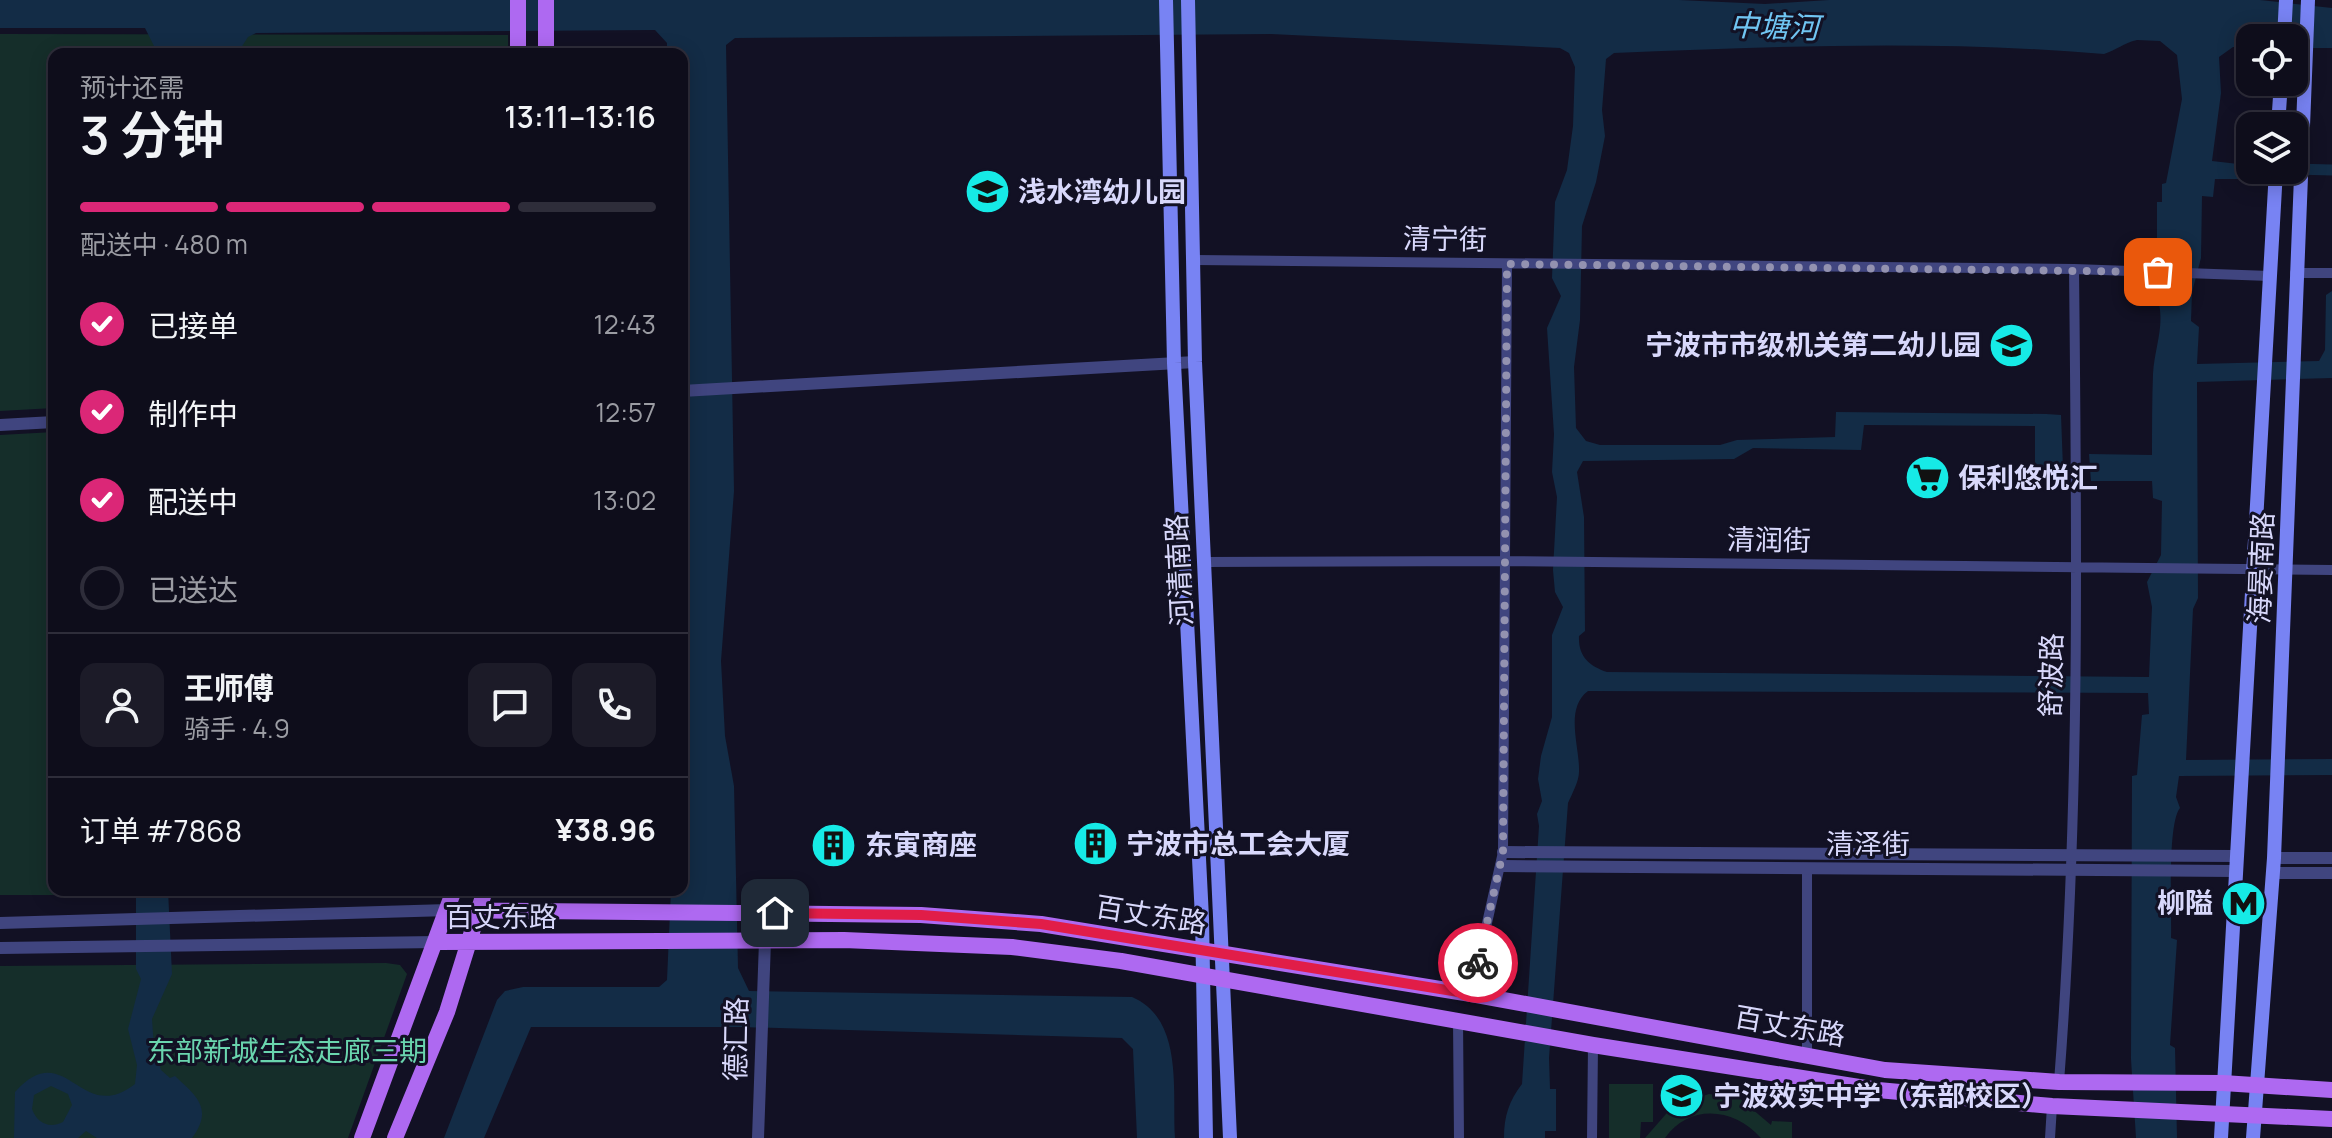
<!DOCTYPE html>
<html lang="zh">
<meta charset="utf-8">
<style>
body{margin:0;font-family:Manrope,"Noto Sans SC",sans-serif;background:#1c1b28;color:#f1f3f6;height:100vh;display:flex;flex-direction:column;font-size:30px;white-space:nowrap}
*{box-sizing:border-box;margin:0}
p{font-size:26px;color:#9b9ca3}
.icon{flex:none;width:44px;height:44px;fill:none;stroke:currentColor;stroke-width:2;stroke-linecap:round;stroke-linejoin:round}
.map{position:relative;flex:1;overflow:hidden}
.panel{position:absolute;left:48px;top:48px;width:640px;height:848px;display:flex;flex-direction:column;background:#0e0d1b;border-radius:16px;box-shadow:0 4px 20px #0003,0 0 0 2px #2e2d3a}
.panel>*{flex:none}
.fabs{position:absolute;left:2236px;top:24px;display:grid;gap:16px}
.fabs a{display:grid;place-items:center;width:72px;height:72px;border-radius:16px;background:#0e0d1b;box-shadow:0 4px 20px #0003,0 0 0 2px #2e2d3a;font-size:40px}
.pin{position:absolute;display:grid;place-items:center;width:68px;height:68px;color:#fff;margin:-34px;border-radius:16px;box-shadow:0 4px 12px #0006}
.courier{position:absolute;display:grid;place-items:center;width:80px;height:80px;margin:-40px;border:6px solid #e11d48;border-radius:50%;background:#fff;color:#222;box-shadow:0 2px 10px #0007}
.head em{font-style:normal;font-weight:600}
.head div{display:flex;flex-direction:column-reverse}
.head{display:flex;align-items:center;justify-content:space-between;height:136px;padding:0 32px}
h1{font-size:52px;font-weight:600;line-height:60px}
.bar{display:grid;grid-template-columns:repeat(4,1fr);gap:12px 8px;align-content:center;height:96px;padding:0 32px}
.bar i{height:10px;border-radius:6px;background:#2e2d3a}
.bar .active{background:#db2777}
.bar p{grid-column:span 4}
.line{display:flex;align-items:center;gap:20px;padding:0 32px;border-top:2px solid #2e2d3a}
.line div{flex:1}
.round{display:grid;place-items:center;flex:none;width:84px;height:84px;border-radius:16px;background:#1c1b28}
ol{padding:0 32px;list-style:none}
li{display:flex;align-items:center;gap:24px;height:88px}
li p{margin-inline-start:auto}
li .icon{padding:8px;border-radius:50%;background:#db2777;color:#fff;stroke-width:4}
li:last-child{color:#9b9ca3}
li i{width:44px;height:44px;border:4px solid #2e2d3a;border-radius:50%}
.map>svg:first-child{display:block}
.green{fill:#152e2a}
.water{fill:#132c46;fill-rule:evenodd}
.lines{fill:none;stroke-linecap:round;stroke-linejoin:round}
.canal{stroke:#132c46;stroke-width:11}
.minor{stroke:#40457f;stroke-width:10}
.tertiary{stroke:#40457f;stroke-width:12}
.secondary{stroke:#7883f3;stroke-width:14}
.primary{stroke:#ae69f1;stroke-width:16}
.done{stroke:#9392b0;stroke-width:8;stroke-dasharray:0 14.4}
.route{stroke:#e11d48;stroke-width:10}
.labels{text-anchor:middle;stroke-width:6;stroke-linejoin:round;paint-order:stroke}
.poi-label{font-size:28px;font-weight:bold;fill:#d8d8fb;stroke:#121124;text-anchor:start}
.street-label{font-size:28px;fill:#d8d8fb;stroke:#121124}
.park-label{font-size:28px;fill:#6ad5ae;stroke:#121124}
.water-label{font-size:30px;font-style:italic;fill:#70c5f2;stroke:#121124}
</style>
<div class="map">
<svg width="2332" height="1138" viewBox="0 0 2332 1138">
<rect width="100%" height="100%" fill="#121124"/>
<path class="green" d="M 0,34 L 508,35 L 508,54 L 54,54 L 54,408 L 0,411 Z
M 54,432 L 54,890 L 300,890 L 300,895 L 0,895 L 0,435 Z
M 386,963 L 400,965 L 407,974 L 348,1138 L 0,1138 L 0,966 Z
M 1609,1084 L 1653,1084 L 1653,1122 L 1641,1122 L 1640,1138 L 1609,1138 Z
M 1709,1094 L 1739,1098 L 1771,1125 L 1772,1121 L 1792,1122 L 1792,1138 L 1761,1138 C 1734,1108 1690,1103 1665,1138 L 1645,1138 L 1673,1106 Z"/>
<path class="water" d="M 0,0 L 1679,0 L 1765,4 L 1829,0 L 2260,0 L 2332,8 L 2332,48 L 2294,48 L 2294,38 L 2250,38 L 2250,48 L 2233,47 L 2219,57 L 2221,93 L 2212,161 L 2247,165 L 2248,179 L 2215,179 L 2213,197 L 2202,196 L 2201,258 L 2192,292 L 2191,321 L 2199,327 L 2197,364 L 2319,361 L 2325,350 L 2326,295 L 2332,291 L 2332,378 L 2197,382 L 2198,598 L 2193,609 L 2186,760 L 2332,759 L 2332,775 L 2179,776 L 2176,797 L 2180,808 C 2167,824 2172,912 2171,938 L 2177,940 L 2170,1045 L 2175,1048 L 2177,1138 L 2136,1138 L 2131,1059 L 2132,776 L 2137,775 L 2142,715 L 2149,714 L 2148,693 L 1588,691 C 1564,709 1580,747 1579,772 C 1579,781 1572,794 1568,803 L 1549,1058 L 1550,1089 L 1556,1089 L 1556,1131 L 1545,1131 L 1545,1138 L 1504,1138 C 1504,1116 1509,1101 1522,1084 L 1539,826 L 1537,814 L 1542,801 L 1538,779 L 1541,756 L 1552,717 L 1552,635 L 1563,607 L 1555,592 L 1553,570 L 1557,497 L 1552,472 L 1554,434 L 1547,328 L 1561,296 L 1552,278 L 1555,202 L 1567,170 L 1573,126 L 1575,67 L 1569,53 L 1560,48 L 1271,34 L 735,38 L 726,45 L 734,491 L 721,661 L 725,736 L 734,786 L 738,968 L 749,991 L 1132,997 C 1184,1019 1172,1091 1175,1138 L 1137,1138 L 1133,1049 L 1122,1038 L 741,1027 L 531,1027 L 484,1138 L 444,1138 L 497,1000 L 505,991 L 523,987 L 659,987 L 667,980 L 671,890 L 682,890 L 682,436 L 687,424 L 682,391 L 682,54 L 667,54 L 667,43 L 655,30 L 256,33 L 248,37 L 237,54 L 158,54 L 145,28 L 0,28 ZM 2137,40 L 2160,41 L 2177,55 L 2182,99 L 2166,183 L 2162,184 L 2162,202 L 2157,202 L 2157,257 L 2151,284 C 2170,316 2155,341 2153,374 C 2152,401 2152,428 2152,455 L 2089,454 L 2091,481 L 2152,481 L 2153,498 L 2162,501 L 2161,555 L 2147,582 L 2152,607 L 2149,677 L 1607,672 C 1589,666 1578,656 1579,636 L 1585,631 L 1584,517 L 1577,472 L 1583,461 L 1734,459 L 1753,448 L 1861,450 L 1864,425 L 2035,426 L 2035,469 L 2063,468 L 2061,415 L 2046,414 L 1836,412 L 1835,437 L 1737,440 L 1720,445 L 1600,445 L 1586,441 L 1576,428 L 1574,367 L 1580,320 L 1582,226 L 1596,182 L 1605,136 L 1602,110 L 1606,59 L 1614,53 C 1777,46 1942,40 2104,54 C 2117,50 2123,43 2137,40 Z
M 136,890 L 168,890 L 172,974 L 152,1019 L 154,1048 L 161,1070 L 170,1078 L 175,1076 C 196,1096 214,1108 192,1138 L 97,1138 L 86,1131 L 78,1138 L 14,1138 L 15,1092 C 66,1035 80,1127 135,1084 L 137,1065 L 128,1029 L 141,979 L 136,969 ZM 51,1086 L 68,1094 L 72,1105 L 63,1122 C 49,1129 37,1123 32,1109 L 34,1095 Z"/>
<g class="lines">
<path class="canal" d="M 2294,169 L 2332,170"/>
<path class="minor" d="M 1195,260 L 2074,269 L 2270,276
M 2295,273 L 2332,273
M 1205,562 L 1506,561 L 2332,570
M 1471,994 L 1503,852 L 1507,264
M 1458,1019 L 1459,1138
M 1807,1055 L 1807,868
M 2059,1082 C 2080,811 2077,540 2074,269
M 1592,1138 L 1593,1045
M 2050,1138 L 2052,1106"/>
<path class="tertiary" d="M 682,391 L 1195,362
M 0,425 L 54,422
M 1503,852 L 2236,856
M 2274,858 L 2332,858
M 1501,866 L 2235,871
M 2273,873 L 2332,873
M 0,923 L 448,910
M 0,948 L 437,942
M 758,1138 L 765,941"/>
<path class="secondary" d="M 1166,0 L 1174,363 L 1202,918 L 1206,1138
M 1188,0 L 1195,362 L 1230,1138
M 2284,38 L 2286,0
M 2278,126 L 2281,82
M 2221,1138 L 2276,170
M 2253,1138 L 2274,858 L 2308,0"/>
<path class="primary" d="M 518,54 L 518,0
M 546,54 L 546,0
M 448,910 L 921,915 L 1041,924 L 1471,994 L 1885,1070 L 2059,1082 L 2223,1083 L 2332,1090
M 437,942 L 844,940 L 1012,947 L 1121,961 L 1593,1045 L 1878,1090 L 2052,1106 L 2332,1119
M 362,1138 L 454,890
M 395,1138 L 447,1012 L 485,890"/>
</g>
<g class="lines">
<path class="done" d="M 1478,963 L 1503,852 L 1507,264 L 2158,272"/>
<path class="route" d="M 775,913 L 921,915 L 1041,924 L 1471,994 L 1478,963"/>
</g>
<defs>
<symbol id="school-disc" viewBox="-11 -11 22 22"><circle r="9.5" fill="#16eae6" stroke="#121124"/><path d="M0-5L7-2L0 1L-7-2ZM-4 1L0 2.5L4 1V4Q0 6-4 4Z" fill="#111"/></symbol>
<symbol id="supermarket-disc" viewBox="-11 -11 22 22"><circle r="9.5" fill="#16eae6" stroke="#121124"/><path d="M-6-5.5h2.5l.6 2H6L4.5 2H-2.5L-4.4-4H-6ZM-1.5 3.2a1.3 1.3 0 1 0 .1 0ZM3 3.2a1.3 1.3 0 1 0 .1 0Z" fill="#111"/></symbol>
<symbol id="building-disc" viewBox="-11 -11 22 22"><circle r="9.5" fill="#16eae6" stroke="#121124"/><path d="M-4-6H4V6H1V3H-1V6H-4ZM-2.5-4.3h1.7v1.8h-1.7ZM.8-4.3h1.7v1.8H.8ZM-2.5-1h1.7V.8h-1.7ZM.8-1h1.7V.8H.8Z" fill="#111"/></symbol>
<symbol id="metro-disc" viewBox="-11 -11 22 22"><circle r="9.5" fill="#16eae6" stroke="#121124"/><path d="M-5.5 5V-5H-3L0 0L3-5H5.5V5H3V-.5L0 4L-3-.5V5Z" fill="#111"/></symbol>
</defs>
<g fill-rule="evenodd">
<use href="#school-disc" x="962" y="166" width="51" height="51"/>
<use href="#school-disc" x="1986" y="320" width="51" height="51"/>
<use href="#supermarket-disc" x="1902" y="452" width="51" height="51"/>
<use href="#building-disc" x="1070" y="818" width="51" height="51"/>
<use href="#building-disc" x="808" y="820" width="51" height="51"/>
<use href="#metro-disc" x="2218" y="878" width="51" height="51"/>
<use href="#school-disc" x="1656" y="1070" width="51" height="51"/>
</g>
<g class="labels">
<g class="poi-label">
<text x="1018" y="202">浅水湾幼儿园</text>
<text x="1981" y="355" text-anchor="end">宁波市市级机关第二幼儿园</text>
<text x="1958" y="488">保利悠悦汇</text>
<text x="1126" y="854">宁波市总工会大厦</text>
<text x="865" y="855">东寅商座</text>
<text x="2213" y="913" text-anchor="end">柳隘</text>
<text x="1713" y="1106">宁波效实中学（东部校区）</text>
</g>
<g class="street-label">
<text transform="translate(1445 239) rotate(1)" y="10">清宁街</text>
<text transform="translate(1769 540) rotate(1)" y="10">清润街</text>
<text transform="translate(2261 568) rotate(-88)" y="10">海晏南路</text>
<text transform="translate(1179 570) rotate(-93)" y="10">河清南路</text>
<text transform="translate(2051 675) rotate(-89)" y="10">舒波路</text>
<text x="1868" y="854">清泽街</text>
<text transform="translate(1151 915) rotate(9)" y="10">百丈东路</text>
<text x="501" y="927">百丈东路</text>
<text transform="translate(1790 1026) rotate(10)" y="10">百丈东路</text>
<text transform="translate(736 1039) rotate(-89)" y="10">德汇路</text>
</g>
<g class="park-label">
<text x="287" y="1061">东部新城生态走廊三期</text>
</g>
<g class="water-label">
<text transform="translate(1774 27) rotate(2)" y="10">中塘河</text>
</g>
</g>
</svg>
<div class="fabs">
<a><svg class="icon" aria-label="locate" viewBox="0 0 24 24"><circle cx="12" cy="12" r="6"/><path d="M12 2v4M12 18v4M2 12h4M18 12h4"/></svg></a>
<a><svg class="icon" aria-label="layers" viewBox="0 0 24 24"><path d="M12 4l9 5-9 5-9-5zM3 14l9 5 9-5"/></svg></a>
</div>
<div class="pin" style="left:2158px;top:272px;background:#ea580c"><svg class="icon" aria-label="bag" viewBox="0 0 24 24"><path d="M5 8h14l-1 12H6zM9 8a3 3 0 0 1 6 0"/></svg></div>
<div class="pin" style="left:775px;top:913px;background:#1f2937"><svg class="icon" aria-label="home" viewBox="0 0 24 24"><path d="M3 11l9-7 9 7M6 9v11h12V9"/></svg></div>
<div class="courier" style="left:1478px;top:963px"><svg class="icon" aria-label="bike" viewBox="0 0 24 24"><circle cx="6" cy="16" r="4"/><circle cx="18" cy="16" r="4"/><path d="M6 16l4-8h5l3 8M10 8l3 8H6M13 5h3"/></svg></div>
<section class="panel">
<div class="head"><div><h1>3 分钟</h1><p>预计还需</p></div><em>13:11–13:16</em></div>
<div class="bar"><i class="active"></i><i class="active"></i><i class="active"></i><i></i><p>配送中 · 480 m</p></div>
<ol>
<li><svg class="icon" aria-label="check" viewBox="0 0 24 24"><path d="M5 12l5 5 9-10"/></svg>已接单<p>12:43</p></li>
<li><svg class="icon" aria-label="check" viewBox="0 0 24 24"><path d="M5 12l5 5 9-10"/></svg>制作中<p>12:57</p></li>
<li><svg class="icon" aria-label="check" viewBox="0 0 24 24"><path d="M5 12l5 5 9-10"/></svg>配送中<p>13:02</p></li>
<li><i></i>已送达</li>
</ol>
<div class="line" style="height:144px"><a class="round"><svg class="icon" aria-label="person" viewBox="0 0 24 24"><circle cx="12" cy="8" r="4"/><path d="M4 21q1-7 8-7t8 7"/></svg></a><div><b>王师傅</b><p>骑手 · 4.9</p></div><a class="round"><svg class="icon" aria-label="chat" viewBox="0 0 24 24"><path d="M4 5h16v11H9l-5 4z"/></svg></a><a class="round"><svg class="icon" aria-label="phone" viewBox="0 0 24 24"><path d="M5 4h4l2 5-3 2q2 4 5 5l2-3 5 2v4C11 20 4 13 5 4z"/></svg></a></div>
<div class="line" style="height:104px"><div>订单 #7868</div><b>¥38.96</b></div>
</section>
</div>
